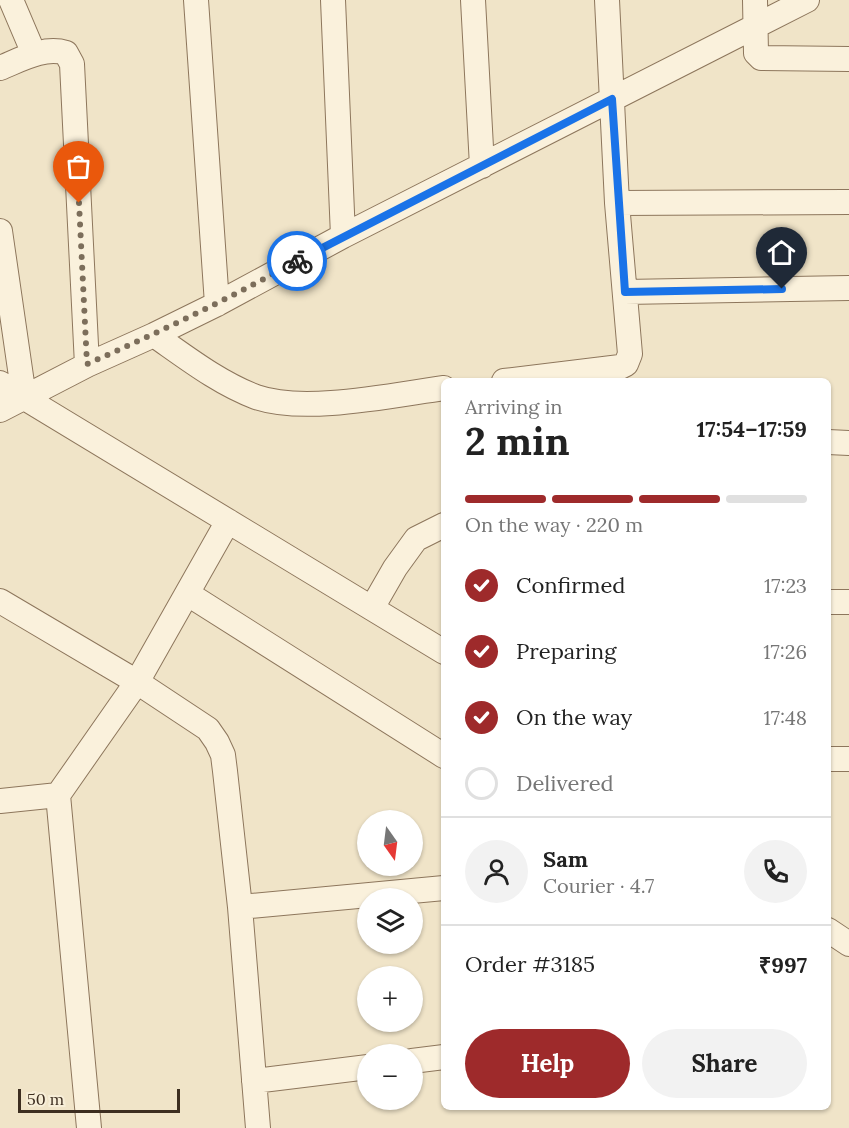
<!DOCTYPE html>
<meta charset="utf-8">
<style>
body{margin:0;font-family:Lora,serif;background:#f2f2f2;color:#222;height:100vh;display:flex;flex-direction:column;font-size:22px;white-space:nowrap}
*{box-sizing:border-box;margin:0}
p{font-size:20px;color:#767676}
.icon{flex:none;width:33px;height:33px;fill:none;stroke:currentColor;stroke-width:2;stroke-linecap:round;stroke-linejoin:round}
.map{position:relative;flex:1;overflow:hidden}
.sheet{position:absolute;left:441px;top:378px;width:390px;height:732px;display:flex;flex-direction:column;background:#fff;border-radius:9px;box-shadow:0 2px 4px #0004}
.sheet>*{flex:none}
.needle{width:39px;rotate:166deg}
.fabs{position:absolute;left:357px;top:810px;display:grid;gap:12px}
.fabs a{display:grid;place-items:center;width:66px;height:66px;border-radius:50%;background:#fff;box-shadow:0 2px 4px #0004;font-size:30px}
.scale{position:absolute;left:18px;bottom:15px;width:162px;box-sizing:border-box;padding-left:6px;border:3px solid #3d2e20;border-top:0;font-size:16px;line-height:21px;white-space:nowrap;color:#3d2e20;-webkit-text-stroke:4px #f7eed8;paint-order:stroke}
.pin{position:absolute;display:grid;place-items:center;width:51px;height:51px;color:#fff;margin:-62px -26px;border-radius:50% 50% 50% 0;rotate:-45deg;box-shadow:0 0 6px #0007}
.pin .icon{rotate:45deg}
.courier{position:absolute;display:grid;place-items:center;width:60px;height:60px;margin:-30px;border:4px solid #1a73e8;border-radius:50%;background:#fff;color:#222;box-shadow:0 2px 8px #0007}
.summary em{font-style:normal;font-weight:700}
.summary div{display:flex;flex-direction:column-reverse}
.summary{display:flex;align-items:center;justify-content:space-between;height:102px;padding:0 24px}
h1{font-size:39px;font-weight:700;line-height:45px}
.bar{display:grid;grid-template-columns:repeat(4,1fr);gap:9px 6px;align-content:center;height:72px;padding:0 24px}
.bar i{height:8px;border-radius:4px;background:#e0e0e0}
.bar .on{background:#9e2a2b}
.bar p{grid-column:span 4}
.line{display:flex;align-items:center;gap:15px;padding:0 24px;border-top:2px solid #e0e0e0}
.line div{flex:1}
.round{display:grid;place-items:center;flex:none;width:63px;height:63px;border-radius:32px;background:#f2f2f2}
ol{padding:0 24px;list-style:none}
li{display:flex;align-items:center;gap:18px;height:66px}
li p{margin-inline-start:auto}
li .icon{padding:6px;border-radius:50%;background:#9e2a2b;color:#fff;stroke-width:4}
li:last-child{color:#767676}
li i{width:33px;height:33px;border:3px solid #e0e0e0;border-radius:50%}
.action{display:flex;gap:12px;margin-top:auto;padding:12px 24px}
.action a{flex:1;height:69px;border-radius:36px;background:#9e2a2b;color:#fff;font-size:24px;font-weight:700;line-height:69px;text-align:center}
.action a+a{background:#f2f2f2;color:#222}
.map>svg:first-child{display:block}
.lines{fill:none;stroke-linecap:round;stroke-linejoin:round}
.minor-casing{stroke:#8d765c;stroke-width:26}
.minor{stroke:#faf1dc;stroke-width:24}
.done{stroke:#7c6e5b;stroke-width:6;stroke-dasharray:0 10.8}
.route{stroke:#1a73e8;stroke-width:8}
</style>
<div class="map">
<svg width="849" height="1128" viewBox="0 0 849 1128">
<rect width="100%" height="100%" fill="#f0e4c8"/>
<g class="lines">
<defs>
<path id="minor" d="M 11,0 L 34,54
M 196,0 L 217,304
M 333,0 L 343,236
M 473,0 L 482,166
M 755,0 L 756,53 L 761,58 L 849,59
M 0,68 C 20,60 44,46 66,53 L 72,64 L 87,365
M 617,203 L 849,202
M 0,231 L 24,397
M 625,292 L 849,288
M 154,335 C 187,358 219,383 256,397 C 304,414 393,395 444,388
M 504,381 L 620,367 L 626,364 L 630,354 L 617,203 L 607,0
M 0,383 L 444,652
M 0,410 L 87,365 L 154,335 L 217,304 L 343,236 L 807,0
M 828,442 L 849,443
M 188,594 L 444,756
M 0,601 L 137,682 L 208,729 L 217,742 L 223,755 L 225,771 L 240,907 L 258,1128
M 828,602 L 849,602
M 372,608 L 395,568 L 416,539 L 444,525
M 828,759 L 849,759
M 0,801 L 58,795
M 240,907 L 444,888
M 828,930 L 849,944
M 412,1061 L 444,1057
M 254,1081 L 368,1067
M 89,1128 L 58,795 L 137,682 L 228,521"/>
</defs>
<use href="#minor" class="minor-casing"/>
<use href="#minor" class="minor"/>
</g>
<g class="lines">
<path class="done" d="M 79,203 L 87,364 C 158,333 228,299 297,261"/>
<path class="route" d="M 297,261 L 612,99 L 625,292 L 782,289"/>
</g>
</svg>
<div class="fabs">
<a><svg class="needle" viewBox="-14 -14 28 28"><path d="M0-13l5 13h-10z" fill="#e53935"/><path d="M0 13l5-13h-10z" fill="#767676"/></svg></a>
<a><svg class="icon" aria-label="layers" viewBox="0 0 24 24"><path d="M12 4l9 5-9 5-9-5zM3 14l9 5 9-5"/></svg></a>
<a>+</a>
<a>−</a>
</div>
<div class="scale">50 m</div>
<div class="pin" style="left:79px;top:203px;background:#ea580c"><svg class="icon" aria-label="bag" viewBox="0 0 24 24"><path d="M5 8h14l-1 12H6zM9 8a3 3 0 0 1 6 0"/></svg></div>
<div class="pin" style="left:782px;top:289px;background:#1f2937"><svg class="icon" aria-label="home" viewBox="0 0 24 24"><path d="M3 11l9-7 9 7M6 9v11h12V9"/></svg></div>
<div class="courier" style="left:297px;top:261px"><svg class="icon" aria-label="bike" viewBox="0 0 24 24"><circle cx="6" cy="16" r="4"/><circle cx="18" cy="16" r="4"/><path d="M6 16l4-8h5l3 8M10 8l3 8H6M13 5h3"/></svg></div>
<section class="sheet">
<div class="summary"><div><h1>2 min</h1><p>Arriving in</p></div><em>17:54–17:59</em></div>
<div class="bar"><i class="on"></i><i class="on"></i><i class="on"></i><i></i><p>On the way · 220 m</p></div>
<ol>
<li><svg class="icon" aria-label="check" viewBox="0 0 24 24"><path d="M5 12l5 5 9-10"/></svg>Confirmed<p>17:23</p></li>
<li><svg class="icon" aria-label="check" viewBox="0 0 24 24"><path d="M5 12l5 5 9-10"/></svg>Preparing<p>17:26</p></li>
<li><svg class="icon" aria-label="check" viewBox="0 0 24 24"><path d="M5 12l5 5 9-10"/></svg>On the way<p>17:48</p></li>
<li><i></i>Delivered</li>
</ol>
<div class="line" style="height:108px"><a class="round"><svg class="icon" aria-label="person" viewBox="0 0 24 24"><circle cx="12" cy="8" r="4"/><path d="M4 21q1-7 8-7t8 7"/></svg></a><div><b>Sam</b><p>Courier · 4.7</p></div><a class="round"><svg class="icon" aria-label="phone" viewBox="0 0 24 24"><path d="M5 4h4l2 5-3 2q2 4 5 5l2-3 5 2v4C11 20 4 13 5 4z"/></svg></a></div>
<div class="line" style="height:78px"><div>Order #3185</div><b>₹997</b></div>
<div class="action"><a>Help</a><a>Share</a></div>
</section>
</div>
